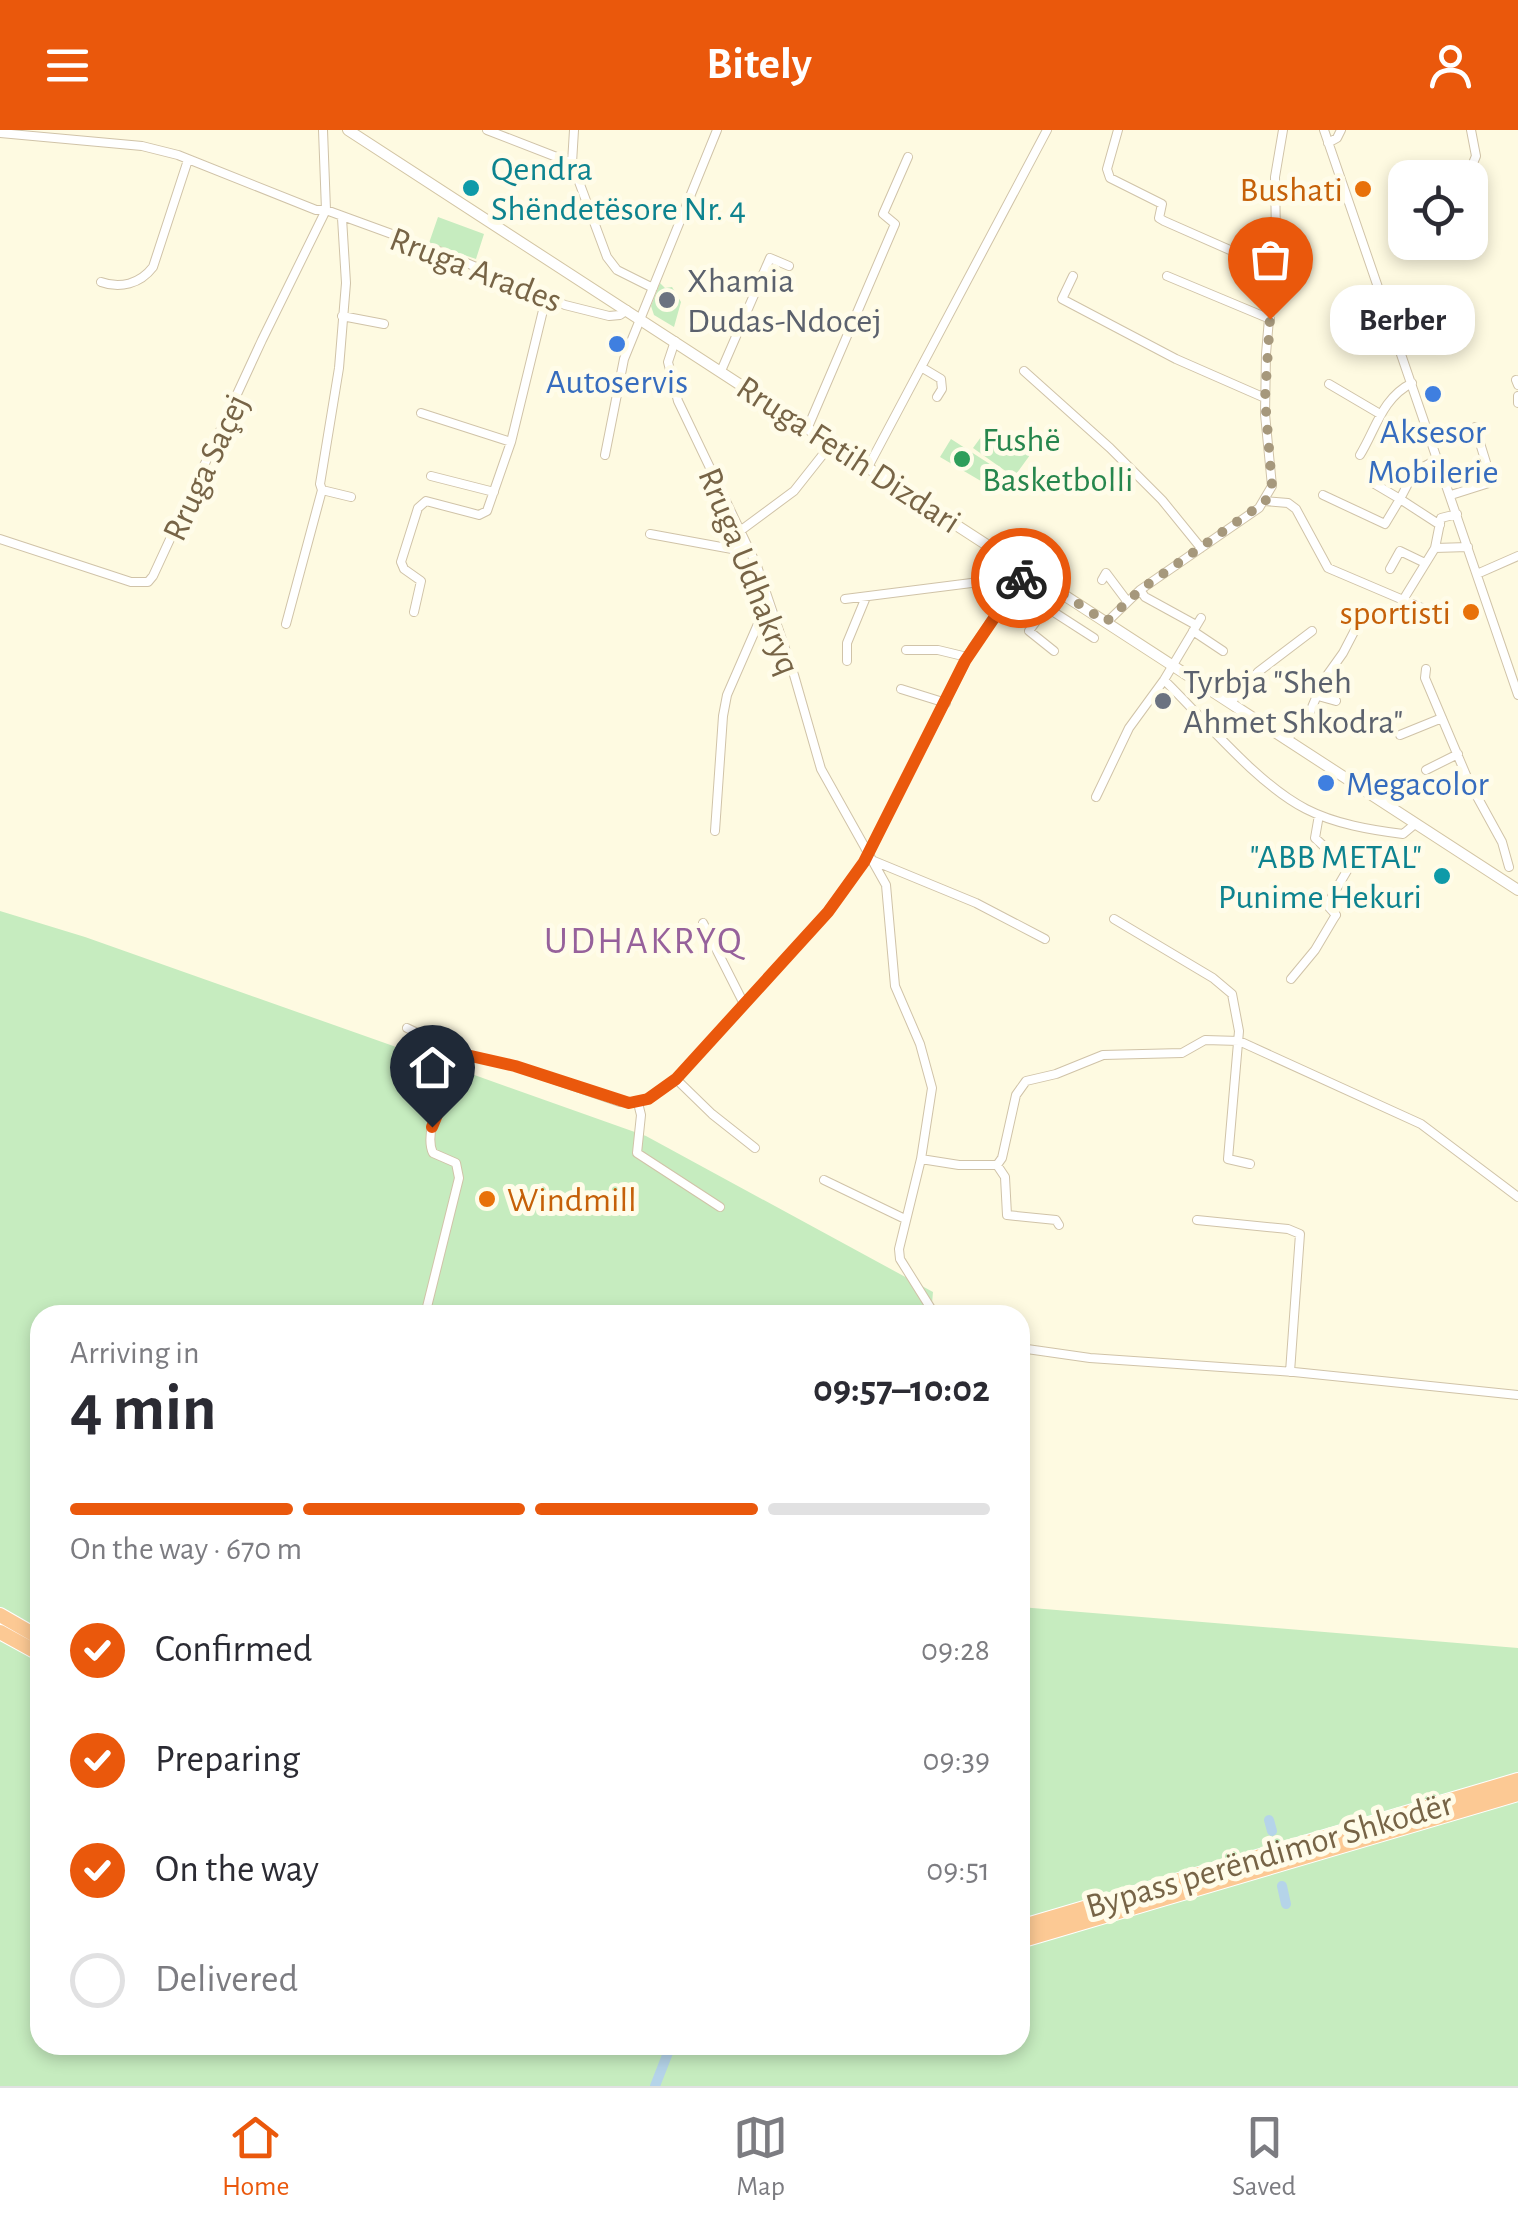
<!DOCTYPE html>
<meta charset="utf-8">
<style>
body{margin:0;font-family:"Alegreya Sans",sans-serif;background:#f2f2f3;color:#2b2b33;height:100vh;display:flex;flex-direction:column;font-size:38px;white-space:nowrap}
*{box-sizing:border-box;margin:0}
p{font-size:32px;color:#7c7c81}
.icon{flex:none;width:55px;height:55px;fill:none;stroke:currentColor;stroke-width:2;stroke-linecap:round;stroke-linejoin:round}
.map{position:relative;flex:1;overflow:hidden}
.details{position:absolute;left:30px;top:1175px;width:1000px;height:750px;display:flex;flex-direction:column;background:#fff;border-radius:30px;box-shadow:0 5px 15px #0003}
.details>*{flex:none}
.buttons{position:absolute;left:1388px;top:30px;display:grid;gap:20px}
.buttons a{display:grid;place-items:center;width:100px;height:100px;border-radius:20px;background:#fff;box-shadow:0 5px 15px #0003;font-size:50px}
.pin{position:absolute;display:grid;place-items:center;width:85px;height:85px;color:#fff;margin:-102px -42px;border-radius:50% 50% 50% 0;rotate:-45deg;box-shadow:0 0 10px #0007}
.pin .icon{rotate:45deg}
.courier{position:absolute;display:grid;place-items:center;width:100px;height:100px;margin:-50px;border:8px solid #ea580c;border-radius:50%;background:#fff;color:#222;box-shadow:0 2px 12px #0007}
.bubble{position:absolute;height:70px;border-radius:30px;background:#fff;box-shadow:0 5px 15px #0003;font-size:32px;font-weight:600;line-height:70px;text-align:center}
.overview em{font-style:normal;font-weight:600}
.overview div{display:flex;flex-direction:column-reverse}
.overview{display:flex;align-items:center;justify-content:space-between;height:170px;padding:0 40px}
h1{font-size:65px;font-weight:600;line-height:75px}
.bar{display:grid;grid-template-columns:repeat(4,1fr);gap:15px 10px;align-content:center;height:120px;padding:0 40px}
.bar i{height:12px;border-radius:8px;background:#e1e1e2}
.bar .current{background:#ea580c}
.bar p{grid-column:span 4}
ol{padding:0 40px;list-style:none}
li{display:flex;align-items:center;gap:30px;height:110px}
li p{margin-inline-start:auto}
li .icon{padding:10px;border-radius:50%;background:#ea580c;color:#fff;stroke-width:4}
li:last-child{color:#7c7c81}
li i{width:55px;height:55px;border:5px solid #e1e1e2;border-radius:50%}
header{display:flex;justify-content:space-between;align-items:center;height:130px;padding:0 40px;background:#ea580c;color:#fff;font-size:45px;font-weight:600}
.tab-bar{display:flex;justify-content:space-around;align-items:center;height:140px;border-top:2px solid #e1e1e2;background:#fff;font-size:28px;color:#7c7c81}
.tab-bar a{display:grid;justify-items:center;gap:5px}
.tab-bar .current{color:#ea580c}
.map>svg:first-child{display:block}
.green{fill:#c6ecbf}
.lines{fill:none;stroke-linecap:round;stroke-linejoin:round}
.canal{stroke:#b5d4e9;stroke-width:10}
.street-casing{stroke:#d0c3a8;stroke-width:10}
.secondary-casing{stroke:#d3c5a4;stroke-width:12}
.highway-casing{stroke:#fff;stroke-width:16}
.street{stroke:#fff;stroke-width:8}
.secondary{stroke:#fff;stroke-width:10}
.highway{stroke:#fcc994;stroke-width:14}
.done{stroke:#a6987c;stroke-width:10;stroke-dasharray:0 18}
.route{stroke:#ea580c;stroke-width:12}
.culture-dot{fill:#0f9aa8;stroke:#fffce9;stroke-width:4}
.food-dot{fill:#e8710a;stroke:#fffce9;stroke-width:4}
.worship-dot{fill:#6b7280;stroke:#fffce9;stroke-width:4}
.shop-dot{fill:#3f7fe0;stroke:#fffce9;stroke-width:4}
.leisure-dot{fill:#2e9e5b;stroke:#fffce9;stroke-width:4}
.labels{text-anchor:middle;stroke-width:10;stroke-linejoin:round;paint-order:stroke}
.culture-label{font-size:35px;fill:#0d838f;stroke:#fffce9;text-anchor:start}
.food-label{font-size:35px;fill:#c56008;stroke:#fffce9;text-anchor:end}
.street-label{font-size:35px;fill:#776446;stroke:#fffce9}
.worship-label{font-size:35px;fill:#5b616d;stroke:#fffce9;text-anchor:start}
.shop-label{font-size:35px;fill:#366cbe;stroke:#fffce9}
.leisure-label{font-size:35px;fill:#27864d;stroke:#fffce9;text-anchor:start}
.neighbourhood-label{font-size:38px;letter-spacing:2.5px;fill:#96619b;stroke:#fffce9}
</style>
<header><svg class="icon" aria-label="menu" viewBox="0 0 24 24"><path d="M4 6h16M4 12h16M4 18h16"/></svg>Bitely<svg class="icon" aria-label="person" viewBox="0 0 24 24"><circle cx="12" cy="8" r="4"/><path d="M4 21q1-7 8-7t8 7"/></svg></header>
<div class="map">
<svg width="1518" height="1956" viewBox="0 0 1518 1956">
<rect width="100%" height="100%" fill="#fefae1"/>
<path class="green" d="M 438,87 L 484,104 L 476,129 L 429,113 Z
M 660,153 L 665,158 L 672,157 L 681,172 L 674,197 L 654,185 L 651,176 Z
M 989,296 L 1030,325 L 1014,347 L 973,318 Z
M 951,309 L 1013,349 L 1003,364 L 940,327 Z
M 0,781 L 85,807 L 416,924 L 457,924 L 452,937 L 646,1006 L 933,1162 L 931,1185 L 40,1185 L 40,1915 L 1020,1915 L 1020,1477 L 1518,1518 L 1518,1956 L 0,1956 Z"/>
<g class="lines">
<path class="canal" d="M 1269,1690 L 1272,1701
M 1282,1756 L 1286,1774
M 1020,1834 L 1024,1851
M 655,1956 L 671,1915"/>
<defs>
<path id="street" d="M 487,0 L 572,33
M 574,0 L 572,33 L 607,127 L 617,140 L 653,158
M 1118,0 L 1107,39 L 1110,48 L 1162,74 L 1159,88 L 1164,91 L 1273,139
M 1324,0 L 1518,565
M 0,3 L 142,16 L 178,25 L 316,80 L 326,80 L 441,122 L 565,175 L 609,186 L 620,185 L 627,180
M 1328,13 L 1337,8 L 1341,0
M 1467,48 L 1476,26 L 1471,0
M 342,88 L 346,153 L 339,238 L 320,354 L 322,360 L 351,367
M 1073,146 L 1062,169 L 1176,229 L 1265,268
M 1167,146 L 1270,189
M 101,152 C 120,159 140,154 153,137 L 188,30
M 342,186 L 384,194
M 675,211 L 668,232 L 678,271 L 757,436 L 794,545 L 821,639 L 886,755 L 895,856 L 920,914 L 932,958 L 921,1029 L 899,1119 L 900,1129 L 935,1185
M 921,237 L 941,249 L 942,259 L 937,267
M 721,241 L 770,128 L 789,136
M 1024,241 L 1110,318 L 1162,370 L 1201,418
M 1516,250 L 1518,255
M 1329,254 L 1380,284
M 1518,266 L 1518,273
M 421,283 L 511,312
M 808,297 L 895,94 L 883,84 L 908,27
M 605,325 L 624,229 L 717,0
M 1360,325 C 1376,299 1382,268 1412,253
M 1438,329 L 1414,342 L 1400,369 L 1440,395
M 868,337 L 1047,0
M 431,346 L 494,362
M 1323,365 L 1385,394 L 1400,369 L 1373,353
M 1451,365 L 1492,352 L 1475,297
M 1265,371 L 1288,373 L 1296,379 L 1328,438 L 1422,478
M 740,401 L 794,361 L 832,313
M 650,404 L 732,419 L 748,417
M 0,409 L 131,452 L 148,452 L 153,446 L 262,210 L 326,80 L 323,0
M 1435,418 L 1468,417
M 1390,439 L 1400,421 L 1425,433
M 1477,444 L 1518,426
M 1102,450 L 1106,443 L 1127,471
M 1015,457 L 1094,508
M 1140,460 L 1145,467 L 1196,495
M 845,469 L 995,450 L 1012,460
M 1403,470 L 1435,418 L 1441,388 L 1457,384
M 1047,476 L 1029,501 L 1054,521
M 414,482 L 421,451 L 404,439 L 401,432 L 418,378 L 426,371 L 479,385 L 487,381 L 511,312 L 546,168
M 1107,492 L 1140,460 L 1259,378 L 1272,356 L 1265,284 L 1266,224 L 1276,107 L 1275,47 L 1283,0
M 286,494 L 322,360
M 1193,501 L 1223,521
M 906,520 L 938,520 L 967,527
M 847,531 L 847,513 L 866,467
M 1426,539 L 1425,548 L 1469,652 L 1502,712 L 1509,737
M 1164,550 C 1205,590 1257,654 1306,679 C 1335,694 1371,700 1403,704 L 1415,694
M 901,559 L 946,573
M 1318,566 L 1336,571
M 1231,572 L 1258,542 L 1312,501
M 1400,605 L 1442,588
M 1286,610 L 1310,582 L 1323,551 L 1343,523 L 1356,498
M 1426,640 L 1458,624
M 1096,667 L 1129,598 L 1164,550 L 1201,488
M 715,701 L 723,586 L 727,565 L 761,487 L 769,480
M 874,731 L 976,773 L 1045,809
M 1114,789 L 1213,848 L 1232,864 L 1239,901 L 1228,1029 L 1250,1034
M 703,793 L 744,874
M 1291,849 L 1315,820 L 1334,788 L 1336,785 L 1327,775 L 1348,739 L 1315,708 L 1319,685
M 407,898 L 462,924 L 515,936 L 620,972 C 643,975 659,963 676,949 L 828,781 L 864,732 L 973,517 L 1027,440
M 676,949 L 712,984 L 755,1018
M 638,973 L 641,985 L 637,1023 L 720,1077
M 921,1029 L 959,1035 L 997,1035 L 1002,1028 L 1016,965 L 1026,951 L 1056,944 L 1103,925 L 1182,923 L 1205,910 L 1239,911 L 1421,994 L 1518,1067
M 997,1035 L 1005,1047 L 1007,1085 L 1056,1090 L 1059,1095
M 824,1050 L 905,1089
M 1197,1090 L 1288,1099 L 1300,1104 L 1290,1242
M 425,1185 L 459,1048 L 456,1033 L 433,1023 C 422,1001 449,944 462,924
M 1020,1218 L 1090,1228 L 1294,1242 L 1518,1265"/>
<path id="secondary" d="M 348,0 L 1518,760"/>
<path id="highway" d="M 0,1485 L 40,1508
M 0,1502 L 40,1524
M 1020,1797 L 1518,1650
M 1020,1811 L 1518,1664"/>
</defs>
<use href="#street" class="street-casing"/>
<use href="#secondary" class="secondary-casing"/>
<use href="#highway" class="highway-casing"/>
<use href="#street" class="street"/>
<use href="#secondary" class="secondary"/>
<use href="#highway" class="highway"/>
</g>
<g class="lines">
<path class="done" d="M 1021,448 L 1027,440 L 1106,492 L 1140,460 L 1265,372 L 1272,356 L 1265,268 L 1270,189"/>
<path class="route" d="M 432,997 L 462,924 L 515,936 L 629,973 L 648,969 L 676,949 L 828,782 L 864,732 L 965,531 L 1021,448"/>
</g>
<g class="culture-dot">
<circle cx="471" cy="58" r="10"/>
<circle cx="1442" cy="746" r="10"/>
</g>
<g class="food-dot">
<circle cx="1363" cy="59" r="10"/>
<circle cx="1471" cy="482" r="10"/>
<circle cx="487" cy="1069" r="10"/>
</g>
<g class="worship-dot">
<circle cx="667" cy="170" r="10"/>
<circle cx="1163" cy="571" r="10"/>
</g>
<g class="shop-dot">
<circle cx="617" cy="214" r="10"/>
<circle cx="1433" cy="264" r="10"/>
<circle cx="1326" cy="653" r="10"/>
</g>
<circle class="leisure-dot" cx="962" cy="329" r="10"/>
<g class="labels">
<g class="culture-label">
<text x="491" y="50">Qendra<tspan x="491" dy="40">Shëndetësore Nr. 4</tspan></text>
<text x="1422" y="738" text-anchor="end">"ABB METAL"<tspan x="1422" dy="40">Punime Hekuri</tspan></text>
</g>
<g class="food-label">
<text x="1343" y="71">Bushati</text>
<text x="1451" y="494">sportisti</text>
<text x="507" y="1081" text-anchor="start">Windmill</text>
</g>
<g class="street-label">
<text transform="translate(476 139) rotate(21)" y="12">Rruga Arades</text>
<text transform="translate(849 324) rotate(33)" y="12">Rruga Fetih Dizdari</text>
<text transform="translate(205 337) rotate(-65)" y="12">Rruga Saçej</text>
<text transform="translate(750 441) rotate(68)" y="12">Rruga Udhakryq</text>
<text transform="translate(1269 1724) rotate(-16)" y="12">Bypass perëndimor Shkodër</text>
</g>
<g class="worship-label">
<text x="687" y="162">Xhamia<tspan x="687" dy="40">Dudas-Ndocej</tspan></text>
<text x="1183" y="563">Tyrbja "Sheh<tspan x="1183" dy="40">Ahmet Shkodra"</tspan></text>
</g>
<g class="shop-label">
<text x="617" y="263">Autoservis</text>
<text x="1433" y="313">Aksesor<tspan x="1433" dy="40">Mobilerie</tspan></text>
<text x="1346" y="665" text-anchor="start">Megacolor</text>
</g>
<g class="leisure-label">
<text x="982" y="321">Fushë<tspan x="982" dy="40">Basketbolli</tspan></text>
</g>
<g class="neighbourhood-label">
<text x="644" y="823">UDHAKRYQ</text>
</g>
</g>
</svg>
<div class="buttons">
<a><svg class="icon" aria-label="locate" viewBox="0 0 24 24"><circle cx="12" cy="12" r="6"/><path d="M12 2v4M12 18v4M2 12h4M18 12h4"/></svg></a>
</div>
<div class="pin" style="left:1270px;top:189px;background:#ea580c"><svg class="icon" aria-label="bag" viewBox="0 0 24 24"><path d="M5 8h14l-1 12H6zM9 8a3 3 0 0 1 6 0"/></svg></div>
<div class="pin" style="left:432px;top:997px;background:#1f2937"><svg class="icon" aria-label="home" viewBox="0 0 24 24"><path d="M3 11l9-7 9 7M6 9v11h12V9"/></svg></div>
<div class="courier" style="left:1021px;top:448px"><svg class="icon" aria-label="bike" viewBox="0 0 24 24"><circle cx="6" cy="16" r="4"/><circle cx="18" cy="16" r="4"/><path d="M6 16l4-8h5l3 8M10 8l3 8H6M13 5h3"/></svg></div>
<div class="bubble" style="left:1330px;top:155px;width:145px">Berber</div>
<section class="details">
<div class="overview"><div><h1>4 min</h1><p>Arriving in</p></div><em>09:57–10:02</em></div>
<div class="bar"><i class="current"></i><i class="current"></i><i class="current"></i><i></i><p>On the way · 670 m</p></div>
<ol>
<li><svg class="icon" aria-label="check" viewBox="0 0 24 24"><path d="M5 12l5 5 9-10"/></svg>Confirmed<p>09:28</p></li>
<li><svg class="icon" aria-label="check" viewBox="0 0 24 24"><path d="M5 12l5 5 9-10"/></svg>Preparing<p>09:39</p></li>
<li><svg class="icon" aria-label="check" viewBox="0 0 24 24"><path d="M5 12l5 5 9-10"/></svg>On the way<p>09:51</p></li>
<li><i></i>Delivered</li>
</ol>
</section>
</div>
<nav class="tab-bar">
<a class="current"><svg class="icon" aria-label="home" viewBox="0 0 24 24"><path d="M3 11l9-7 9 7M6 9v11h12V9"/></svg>Home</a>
<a><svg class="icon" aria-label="map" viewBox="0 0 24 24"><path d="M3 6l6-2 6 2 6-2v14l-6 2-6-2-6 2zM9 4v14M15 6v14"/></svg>Map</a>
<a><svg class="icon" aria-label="saved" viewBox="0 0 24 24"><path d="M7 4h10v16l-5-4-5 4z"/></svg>Saved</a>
</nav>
